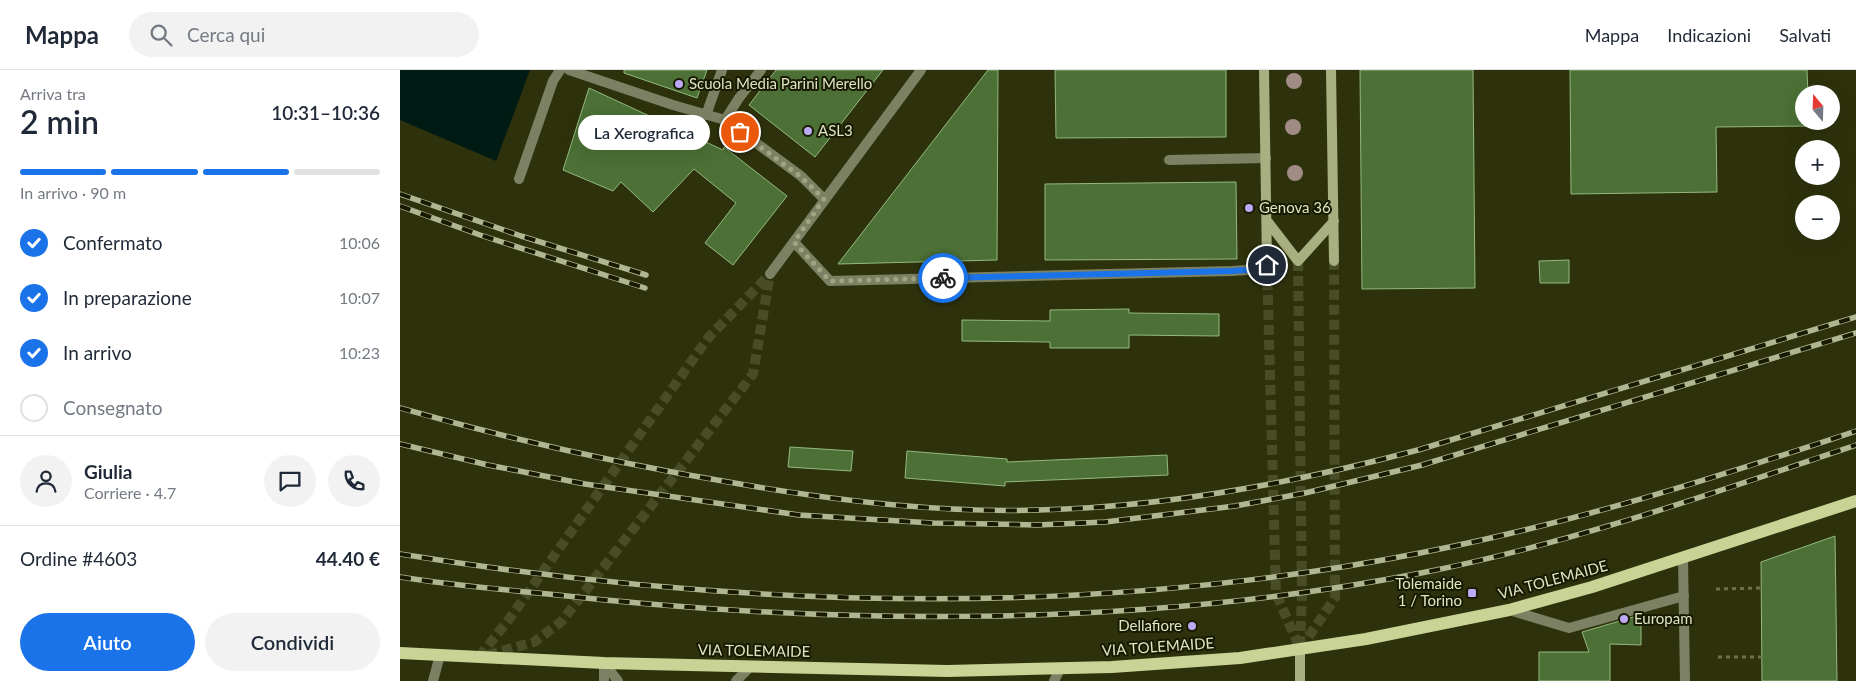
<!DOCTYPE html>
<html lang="it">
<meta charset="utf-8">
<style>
body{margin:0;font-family:Lato,sans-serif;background:#f2f2f3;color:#1f2937;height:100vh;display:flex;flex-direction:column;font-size:19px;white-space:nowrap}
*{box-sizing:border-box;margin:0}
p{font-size:16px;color:#747a83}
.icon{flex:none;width:28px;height:28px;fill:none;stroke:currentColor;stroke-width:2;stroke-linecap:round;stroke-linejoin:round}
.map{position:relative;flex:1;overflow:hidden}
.details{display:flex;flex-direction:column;background:#fff;width:400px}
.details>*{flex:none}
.needle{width:32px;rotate:341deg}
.fabs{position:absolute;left:1395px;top:15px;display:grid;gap:10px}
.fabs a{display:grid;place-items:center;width:45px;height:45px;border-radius:50%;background:#fff;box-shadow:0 5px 20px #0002;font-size:25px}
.pin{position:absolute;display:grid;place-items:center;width:42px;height:42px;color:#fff;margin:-21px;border:2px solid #fff;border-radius:50%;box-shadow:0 1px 5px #0007}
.courier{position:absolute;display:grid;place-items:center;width:50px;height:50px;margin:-25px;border:4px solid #1a73e8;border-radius:50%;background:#fff;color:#222;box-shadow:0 1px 6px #0007}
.bubble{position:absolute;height:35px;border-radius:18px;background:#fff;box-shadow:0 5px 20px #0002;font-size:16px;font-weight:600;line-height:35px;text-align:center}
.headline em{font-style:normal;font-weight:600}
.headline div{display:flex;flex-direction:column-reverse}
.headline{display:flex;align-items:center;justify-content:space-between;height:85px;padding:0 20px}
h1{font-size:32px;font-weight:600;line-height:38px}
.bar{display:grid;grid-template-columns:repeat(4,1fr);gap:8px 5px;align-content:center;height:60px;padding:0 20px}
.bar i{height:6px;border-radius:4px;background:#e0e1e3}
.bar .selected{background:#1a73e8}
.bar p{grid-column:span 4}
.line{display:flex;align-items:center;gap:12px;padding:0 20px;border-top:1px solid #e0e1e3}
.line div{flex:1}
.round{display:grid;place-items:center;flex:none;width:52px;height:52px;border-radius:26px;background:#f2f2f3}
ol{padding:0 20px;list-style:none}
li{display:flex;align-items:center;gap:15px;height:55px}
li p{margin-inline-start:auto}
li .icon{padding:5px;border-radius:50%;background:#1a73e8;color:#fff;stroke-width:4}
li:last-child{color:#747a83}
li i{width:28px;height:28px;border:2px solid #e0e1e3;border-radius:50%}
.cta{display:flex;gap:10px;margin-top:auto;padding:10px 20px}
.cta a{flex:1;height:58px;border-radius:30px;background:#1a73e8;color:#fff;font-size:20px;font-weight:600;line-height:58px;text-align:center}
.cta a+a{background:#f2f2f3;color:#1f2937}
header{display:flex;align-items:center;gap:30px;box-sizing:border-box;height:70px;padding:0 25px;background:#fff;border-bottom:1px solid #e0e1e3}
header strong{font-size:24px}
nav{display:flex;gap:28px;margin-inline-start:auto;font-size:18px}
.search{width:350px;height:45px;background:#f2f2f3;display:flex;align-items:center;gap:12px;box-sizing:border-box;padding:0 18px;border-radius:28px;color:#747a83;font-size:19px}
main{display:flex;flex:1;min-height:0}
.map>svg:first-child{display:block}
.water{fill:#001a14}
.building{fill:#4c7036;stroke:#93ba7d}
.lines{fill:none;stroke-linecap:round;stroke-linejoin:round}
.tertiary-tunnel{stroke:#494d27;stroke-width:10;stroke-dasharray:10 5;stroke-linecap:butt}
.secondary-tunnel{stroke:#494d27;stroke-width:10;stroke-dasharray:10 5;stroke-linecap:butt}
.path{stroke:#6c714c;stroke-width:3;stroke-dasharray:4 4;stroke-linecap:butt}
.service{stroke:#7c8164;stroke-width:10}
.pedestrian{stroke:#7c8164;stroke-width:10}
.minor{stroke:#7c8164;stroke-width:10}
.tertiary{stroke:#7c8164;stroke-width:10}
.secondary{stroke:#a8af80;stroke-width:10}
.primary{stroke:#cad396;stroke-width:12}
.rail-casing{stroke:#b1b692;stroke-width:5.5}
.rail{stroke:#171900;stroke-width:4;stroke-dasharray:11;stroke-linecap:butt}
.tree{fill:#a08c82}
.done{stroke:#a1a682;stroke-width:5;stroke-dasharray:0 9}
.route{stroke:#1a73e8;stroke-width:6}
.poi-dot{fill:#bcaaf6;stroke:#171900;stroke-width:2}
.labels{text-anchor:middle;stroke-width:4;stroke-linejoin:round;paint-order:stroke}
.poi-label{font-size:15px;fill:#dfe4c1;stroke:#171900;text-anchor:start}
.street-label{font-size:15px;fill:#dfe4c1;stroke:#171900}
</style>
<header>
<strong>Mappa</strong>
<div class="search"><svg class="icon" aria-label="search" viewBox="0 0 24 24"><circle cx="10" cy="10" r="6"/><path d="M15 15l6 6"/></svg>Cerca qui</div>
<nav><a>Mappa</a><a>Indicazioni</a><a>Salvati</a></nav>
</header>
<main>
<section class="details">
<div class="headline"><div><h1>2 min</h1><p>Arriva tra</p></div><em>10:31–10:36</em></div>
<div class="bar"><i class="selected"></i><i class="selected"></i><i class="selected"></i><i></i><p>In arrivo · 90 m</p></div>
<ol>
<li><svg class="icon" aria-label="check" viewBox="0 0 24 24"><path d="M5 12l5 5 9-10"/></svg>Confermato<p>10:06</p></li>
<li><svg class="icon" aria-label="check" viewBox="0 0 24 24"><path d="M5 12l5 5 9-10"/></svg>In preparazione<p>10:07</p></li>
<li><svg class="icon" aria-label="check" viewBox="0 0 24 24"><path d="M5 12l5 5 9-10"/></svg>In arrivo<p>10:23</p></li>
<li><i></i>Consegnato</li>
</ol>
<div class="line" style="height:90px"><a class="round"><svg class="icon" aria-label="person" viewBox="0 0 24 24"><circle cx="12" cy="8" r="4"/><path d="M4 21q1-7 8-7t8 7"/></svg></a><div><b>Giulia</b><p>Corriere · 4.7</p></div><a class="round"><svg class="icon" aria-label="chat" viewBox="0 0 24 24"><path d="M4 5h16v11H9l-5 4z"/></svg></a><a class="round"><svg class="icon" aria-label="phone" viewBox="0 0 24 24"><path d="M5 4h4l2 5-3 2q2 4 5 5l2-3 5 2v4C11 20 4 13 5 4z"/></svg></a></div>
<div class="line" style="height:65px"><div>Ordine #4603</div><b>44.40 €</b></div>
<div class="cta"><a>Aiuto</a><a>Condividi</a></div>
</section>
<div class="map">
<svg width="1456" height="611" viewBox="0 0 1456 611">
<rect width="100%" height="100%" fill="#2e320c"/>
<path class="water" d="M 0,0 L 130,0 L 96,91 L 0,50 Z"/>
<path class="building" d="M 224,0 L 307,0 L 297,28 L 224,3 Z
M 376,0 L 483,0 L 415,87 L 349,35 Z
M 588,0 L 598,0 L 597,190 L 438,194 Z
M 655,0 L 826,0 L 826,67 L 656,68 Z
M 960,0 L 1073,0 L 1075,218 L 962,219 Z
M 1170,0 L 1407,0 L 1408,24 L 1404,24 L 1404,51 L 1408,51 L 1408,56 L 1316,57 L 1317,122 L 1171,124 Z
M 189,18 L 323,80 L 324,77 L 387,126 L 333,195 L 305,173 L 336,133 L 294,99 L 253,142 L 221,112 L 213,121 L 163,100 Z
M 836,112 L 837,189 L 645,190 L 645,114 Z
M 1169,190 L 1169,213 L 1140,213 L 1139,191 Z
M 729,239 L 729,243 L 819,244 L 819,266 L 729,265 L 729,278 L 650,278 L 650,272 L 562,271 L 562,250 L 650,251 L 650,240 Z
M 390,377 L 453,381 L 451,401 L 388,397 Z
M 507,381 L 607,389 L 607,392 L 767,385 L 768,405 L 605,412 L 605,416 L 505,408 Z
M 1435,466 L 1437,611 L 1362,611 L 1361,492 Z
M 1237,546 L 1237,551 L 1241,555 L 1241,575 L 1210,574 L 1210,611 L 1139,611 L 1139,582 L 1189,582 L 1182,562 Z"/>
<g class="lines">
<path class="tertiary-tunnel" d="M 88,585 L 134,572 L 162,551 L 353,304 L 370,204
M 79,587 L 110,548 L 308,268 L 370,204"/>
<path class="secondary-tunnel" d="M 898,191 L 902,525 L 900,575
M 867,195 L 876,523 L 900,579
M 900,579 L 935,528 L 934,191"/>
<path class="path" d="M 1316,519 L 1361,518
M 1318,587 L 1362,587"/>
<path class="service" d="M 325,50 L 339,28 L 361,0
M 119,109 L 153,11 L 160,0
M 394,172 L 430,211 L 831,201 L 847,200 L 867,195
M 1109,540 L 1169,558 L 1284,526
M 204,593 L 218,611
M 204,611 L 204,593
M 336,611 L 350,597
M 654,611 L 660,599"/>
<path class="pedestrian" d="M 769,90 L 866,88"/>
<path class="minor" d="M 169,0 L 273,35 L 325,50 L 401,106 L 424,129
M 306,45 L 322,0
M 1283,488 L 1285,611
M 33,611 L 40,585"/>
<path class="tertiary" d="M 370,204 L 521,0"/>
<path class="secondary" d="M 864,0 L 867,195
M 931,0 L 934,191
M 868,152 L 898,191 L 934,151
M 900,579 L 900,611"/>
<path class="primary" d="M 0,583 L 204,593 L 547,601 L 712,597 L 840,588 L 966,569 L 1109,540 L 1192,517 L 1456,431"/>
<defs>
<path id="rail" d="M 0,124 L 121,166 L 246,205
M 0,136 L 80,165 L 245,218
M 0,338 C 112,370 225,395 340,414 C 438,431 539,443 639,440 C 768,437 894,413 1018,380 L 1456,247
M 0,374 L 88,395 L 185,414 L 399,445 L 533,453 L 591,454 L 637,455 L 705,452 L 835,436 L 905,423 L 1022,395 L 1456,263
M 0,484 C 335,538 686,549 1020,483 C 1170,454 1312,409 1456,361
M 0,507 C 49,515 99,519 148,524 C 433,556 739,558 1021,503 C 1170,474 1313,423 1456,375"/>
</defs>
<use href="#rail" class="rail-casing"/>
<use href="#rail" class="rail"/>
</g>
<g class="tree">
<circle cx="894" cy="11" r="8"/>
<circle cx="893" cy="57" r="8"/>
<circle cx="895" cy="103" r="8"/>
</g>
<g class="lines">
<path class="done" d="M 340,62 L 400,106 L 424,129 L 394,172 L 430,211 L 543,208"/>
<path class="route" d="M 543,208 L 831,201 L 847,200 L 867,195"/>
</g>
<g class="poi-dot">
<circle cx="279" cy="14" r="5"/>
<circle cx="408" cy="61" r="5"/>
<circle cx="849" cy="138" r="5"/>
<rect x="1067" y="518" width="10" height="10" rx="2.5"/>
<circle cx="1224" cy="549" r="5"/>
<circle cx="792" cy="556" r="5"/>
</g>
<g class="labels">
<g class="poi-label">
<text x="289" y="19">Scuola Media Parini Merello</text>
<text x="418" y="66">ASL3</text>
<text x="859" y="143">Genova 36</text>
<text x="1062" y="519" text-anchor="end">Tolemaide<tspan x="1062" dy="17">1 / Torino</tspan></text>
<text x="1234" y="554">Europam</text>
<text x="782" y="561" text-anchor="end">Dellafiore</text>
</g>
<g class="street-label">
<text transform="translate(1153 510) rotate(-15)" y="5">VIA TOLEMAIDE</text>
<text transform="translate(758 577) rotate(-4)" y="5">VIA TOLEMAIDE</text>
<text transform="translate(354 581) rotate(1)" y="5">VIA TOLEMAIDE</text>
</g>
</g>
</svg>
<div class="fabs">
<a><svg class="needle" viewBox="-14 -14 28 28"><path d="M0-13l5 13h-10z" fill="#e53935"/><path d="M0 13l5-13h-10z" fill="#747a83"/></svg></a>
<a>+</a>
<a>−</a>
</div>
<div class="pin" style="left:340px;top:62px;background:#ea580c"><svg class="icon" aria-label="bag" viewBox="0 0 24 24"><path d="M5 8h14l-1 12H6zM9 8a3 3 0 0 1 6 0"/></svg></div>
<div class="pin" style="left:867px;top:195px;background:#1f2937"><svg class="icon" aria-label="home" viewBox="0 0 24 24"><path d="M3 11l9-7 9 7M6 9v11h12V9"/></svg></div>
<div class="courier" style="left:543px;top:208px"><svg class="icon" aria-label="bike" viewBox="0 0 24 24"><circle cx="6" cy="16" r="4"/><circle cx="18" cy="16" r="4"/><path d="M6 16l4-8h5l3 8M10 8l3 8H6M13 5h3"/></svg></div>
<div class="bubble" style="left:178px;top:45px;width:132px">La Xerografica</div>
</div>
</main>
